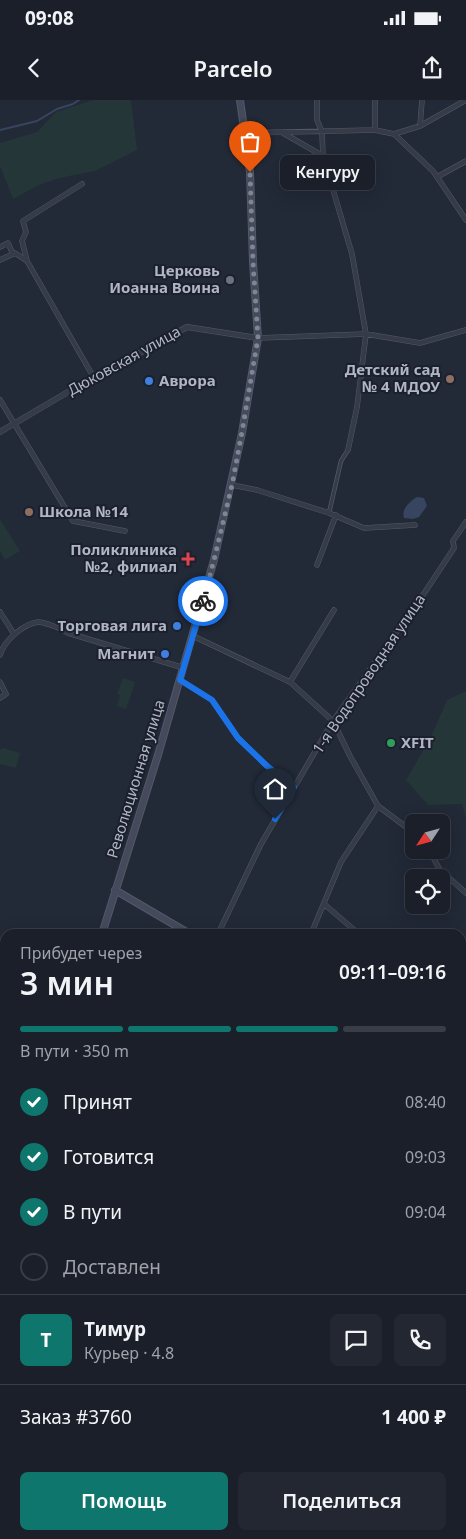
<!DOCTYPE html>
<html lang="ru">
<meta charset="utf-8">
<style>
body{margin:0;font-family:"Noto Sans",sans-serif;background:#232731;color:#f1f3f6;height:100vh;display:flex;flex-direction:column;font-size:19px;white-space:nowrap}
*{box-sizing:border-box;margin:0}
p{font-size:16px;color:#9fa2a8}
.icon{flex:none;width:28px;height:28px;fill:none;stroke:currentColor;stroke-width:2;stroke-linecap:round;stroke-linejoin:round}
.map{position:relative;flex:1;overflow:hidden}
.details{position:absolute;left:0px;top:829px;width:466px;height:611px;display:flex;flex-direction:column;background:#1a1f29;border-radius:15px 15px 0 0;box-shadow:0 5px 20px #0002,0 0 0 1px #383d46}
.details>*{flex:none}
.needle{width:32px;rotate:234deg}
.buttons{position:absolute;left:405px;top:714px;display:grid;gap:10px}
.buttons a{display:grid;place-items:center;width:45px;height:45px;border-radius:8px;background:#1a1f29;box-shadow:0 5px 20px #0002,0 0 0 1px #383d46;font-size:25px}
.pin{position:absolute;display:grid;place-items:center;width:42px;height:42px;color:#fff;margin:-51px -21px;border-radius:50% 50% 50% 0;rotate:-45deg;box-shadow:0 0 5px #0007}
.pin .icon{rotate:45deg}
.courier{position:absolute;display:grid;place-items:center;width:50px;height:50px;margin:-25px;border:4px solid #1a73e8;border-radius:50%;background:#fff;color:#222;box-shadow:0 1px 6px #0007}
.bubble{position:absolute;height:35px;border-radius:8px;background:#1a1f29;box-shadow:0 5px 20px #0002,0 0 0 1px #383d46;font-size:16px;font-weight:600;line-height:35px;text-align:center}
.headline em{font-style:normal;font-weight:600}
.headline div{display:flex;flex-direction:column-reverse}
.headline{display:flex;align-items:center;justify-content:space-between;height:85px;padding:0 20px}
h1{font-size:32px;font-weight:600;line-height:38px}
.bar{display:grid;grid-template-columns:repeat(4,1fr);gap:8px 5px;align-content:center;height:60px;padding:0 20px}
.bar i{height:6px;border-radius:4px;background:#383d46}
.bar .on{background:#0f766e}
.bar p{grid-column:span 4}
.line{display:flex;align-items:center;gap:12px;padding:0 20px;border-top:1px solid #383d46}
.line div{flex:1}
.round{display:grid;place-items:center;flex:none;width:52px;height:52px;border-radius:8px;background:#232731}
ol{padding:0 20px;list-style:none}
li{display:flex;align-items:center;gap:15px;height:55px}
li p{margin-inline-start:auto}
li .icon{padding:5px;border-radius:50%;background:#0f766e;color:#fff;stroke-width:4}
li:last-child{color:#9fa2a8}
li i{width:28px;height:28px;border:2px solid #383d46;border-radius:50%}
.button{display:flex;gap:10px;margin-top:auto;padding:10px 20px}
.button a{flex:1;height:58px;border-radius:8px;background:#0f766e;color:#fff;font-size:20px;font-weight:600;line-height:58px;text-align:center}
.button a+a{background:#232731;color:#f1f3f6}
.status{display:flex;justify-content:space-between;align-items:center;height:35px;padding:0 25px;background:#1a1f29;direction:ltr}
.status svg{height:14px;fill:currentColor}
header{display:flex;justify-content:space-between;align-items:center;height:65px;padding:0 20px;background:#1a1f29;font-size:22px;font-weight:600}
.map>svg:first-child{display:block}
.green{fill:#253639}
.water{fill:#384560}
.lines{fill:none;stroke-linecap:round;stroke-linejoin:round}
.stream{stroke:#384560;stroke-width:2}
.river{stroke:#384560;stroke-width:10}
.pedestrian-casing{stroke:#535966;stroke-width:4.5}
.minor-casing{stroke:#535966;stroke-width:5.5}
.tertiary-casing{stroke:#535966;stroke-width:6}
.secondary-casing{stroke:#535966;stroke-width:8}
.pedestrian{stroke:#363b48;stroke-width:3}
.minor{stroke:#363b48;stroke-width:4.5}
.tertiary{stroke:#363b48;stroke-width:5}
.secondary{stroke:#444a5b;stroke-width:6}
.done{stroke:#7e8593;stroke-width:5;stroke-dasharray:0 9}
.route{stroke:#1a73e8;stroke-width:6}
.worship-dot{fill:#6b7280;stroke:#1b202c;stroke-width:2}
.education-dot{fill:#8d6e63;stroke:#1b202c;stroke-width:2}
.shop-dot{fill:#3f7fe0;stroke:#1b202c;stroke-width:2}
.health-dot{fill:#e0444e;stroke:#1b202c;stroke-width:2}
.leisure-dot{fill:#2e9e5b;stroke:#1b202c;stroke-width:2}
.labels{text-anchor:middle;stroke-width:4;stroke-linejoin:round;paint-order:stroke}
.poi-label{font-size:15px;font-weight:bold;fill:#b0b6c4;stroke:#1b202c;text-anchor:end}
.street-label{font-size:15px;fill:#b0b6c4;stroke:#1b202c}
</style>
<div class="status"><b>09:08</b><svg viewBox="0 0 49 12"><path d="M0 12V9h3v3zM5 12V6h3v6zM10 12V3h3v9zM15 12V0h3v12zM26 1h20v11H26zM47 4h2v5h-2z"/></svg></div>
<header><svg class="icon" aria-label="back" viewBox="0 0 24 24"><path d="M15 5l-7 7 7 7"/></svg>Parcelo<svg class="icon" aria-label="share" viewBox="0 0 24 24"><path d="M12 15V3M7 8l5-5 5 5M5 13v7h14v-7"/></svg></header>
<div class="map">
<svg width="466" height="1439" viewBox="0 0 466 1439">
<rect width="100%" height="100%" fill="#222937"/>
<path class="green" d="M 93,0 L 131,0 L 137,50 L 95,71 L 59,78 L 39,85 L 13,99 L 0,66 L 0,43 L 37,32 L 56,12 Z
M 0,419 L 20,451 L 5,460 L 0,451 Z
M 123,578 L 135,582 L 126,609 L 117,606 L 120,595 L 117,594 Z
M 466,591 L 466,718 L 462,704 L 428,705 L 406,680 L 430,639 L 447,600 Z
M 3,648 L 20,653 L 16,668 L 0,664 L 0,650 Z"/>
<path class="water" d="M 417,397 L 424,398 L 427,406 L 419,417 L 413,419 L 404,418 C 401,409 410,401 417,397 Z"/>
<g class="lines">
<path class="stream" d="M 0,30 L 37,21 L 57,9 L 73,4 L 79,0"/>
<path class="river" d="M 461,892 L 466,885
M 461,1136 L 465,1151 L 461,1177
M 461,1428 L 466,1431"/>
<defs>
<path id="pedestrian" d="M 329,413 L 341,361 L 348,350"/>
<path id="minor" d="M 317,0 L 317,20 L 322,32 L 323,56 L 352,154 L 366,234 L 357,307 L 348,350
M 375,0 L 375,30
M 420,26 L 422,0
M 245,33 L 375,30 L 394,34 L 433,71 L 466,120
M 283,33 L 323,56
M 394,34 L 420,26 L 466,0
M 437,77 L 466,61
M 82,84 L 23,121 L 26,132 L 22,141 L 27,161 L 94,278
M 0,147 L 8,143 L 13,154
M 0,160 L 15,153 L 27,161
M 258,238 L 366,234 L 420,243 L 466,230
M 0,300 L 73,421 L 125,431
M 232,385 L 257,390 L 329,413 L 364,428 L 415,425
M 317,465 L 336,415
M 0,512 L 14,534
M 193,536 L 290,582 L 333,621 L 350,656 L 378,706 L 414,733
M 0,555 C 4,541 23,524 38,522 C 44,522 63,529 68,533 L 184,568
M 180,580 L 212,600 L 238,638 L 267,666 L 294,687
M 0,582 L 6,594 L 0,598
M 290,582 L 334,510
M 429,750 L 440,770 L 466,793
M 324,804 L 359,834
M 218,834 L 261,744 L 333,621 L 425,492 L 454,448 L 453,441 L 466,422
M 311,834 L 341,762 L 378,706
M 461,857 L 466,851
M 0,890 L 5,888
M 0,1241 L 5,1241
M 26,1439 L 26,1435"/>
<path id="tertiary" d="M 0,332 L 73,289 L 187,227 L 258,238
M 0,1123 L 5,1121"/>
<path id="secondary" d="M 115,790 L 190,834
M 102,834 L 158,655 L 214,460 L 242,333 L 258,238 L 253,162 L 250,72 L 240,0
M 461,1009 L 466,1010
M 0,1235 L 5,1208"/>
</defs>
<use href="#pedestrian" class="pedestrian-casing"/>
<use href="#minor" class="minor-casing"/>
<use href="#tertiary" class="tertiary-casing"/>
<use href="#secondary" class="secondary-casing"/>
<use href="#pedestrian" class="pedestrian"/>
<use href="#minor" class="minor"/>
<use href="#tertiary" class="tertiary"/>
<use href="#secondary" class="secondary"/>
</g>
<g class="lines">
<path class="done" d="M 203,501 L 214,460 L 232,385 L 242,332 L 258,238 L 253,162 L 250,72"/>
<path class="route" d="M 203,501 L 180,580 L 212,600 L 238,638 L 267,666 L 294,687 L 275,719"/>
</g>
<circle class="worship-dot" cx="230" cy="180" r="5"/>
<g class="education-dot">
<circle cx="450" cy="279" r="5"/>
<circle cx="29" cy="412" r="5"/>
</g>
<g class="shop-dot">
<circle cx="149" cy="281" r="5"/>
<circle cx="177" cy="526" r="5"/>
<circle cx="165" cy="554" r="5"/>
</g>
<path class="health-dot" d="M185.5 451.5h5v5h5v5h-5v5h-5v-5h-5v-5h5z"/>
<circle class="leisure-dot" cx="391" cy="643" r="5"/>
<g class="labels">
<g class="poi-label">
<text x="220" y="176">Церковь<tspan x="220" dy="17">Иоанна Воина</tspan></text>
<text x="440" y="275">Детский сад<tspan x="440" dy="17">№ 4 МДОУ</tspan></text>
<text x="159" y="286" text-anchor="start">Аврора</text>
<text x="39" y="417" text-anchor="start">Школа №14</text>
<text x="177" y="455">Поликлиника<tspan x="177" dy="17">№2, филиал</tspan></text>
<text x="167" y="531">Торговая лига</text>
<text x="155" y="559">Магнит</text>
<text x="401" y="648" text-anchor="start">XFIT</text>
</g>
<g class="street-label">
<text transform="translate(124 261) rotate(-29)" y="5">Дюковская улица</text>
<text transform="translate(369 574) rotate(-56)" y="5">1-я Водопроводная улица</text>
<text transform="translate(136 679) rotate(-73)" y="5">Революционная улица</text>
</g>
</g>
</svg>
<div class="buttons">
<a><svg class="needle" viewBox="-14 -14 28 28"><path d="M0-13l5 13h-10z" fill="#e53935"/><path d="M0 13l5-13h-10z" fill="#9fa2a8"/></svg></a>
<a><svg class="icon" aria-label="locate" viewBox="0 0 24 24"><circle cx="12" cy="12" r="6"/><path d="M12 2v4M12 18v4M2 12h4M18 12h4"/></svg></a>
</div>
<div class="pin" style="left:250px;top:72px;background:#ea580c"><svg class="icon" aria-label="bag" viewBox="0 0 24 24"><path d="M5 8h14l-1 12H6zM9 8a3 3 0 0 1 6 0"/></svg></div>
<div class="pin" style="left:275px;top:719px;background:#1f2937"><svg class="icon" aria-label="home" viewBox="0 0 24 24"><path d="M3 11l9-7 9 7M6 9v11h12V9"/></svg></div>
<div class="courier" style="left:203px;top:501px"><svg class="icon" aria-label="bike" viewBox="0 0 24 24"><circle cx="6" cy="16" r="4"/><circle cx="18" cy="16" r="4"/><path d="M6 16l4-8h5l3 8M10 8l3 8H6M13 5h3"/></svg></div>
<div class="bubble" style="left:280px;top:55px;width:95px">Кенгуру</div>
<section class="details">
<div class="headline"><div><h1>3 мин</h1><p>Прибудет через</p></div><em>09:11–09:16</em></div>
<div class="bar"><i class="on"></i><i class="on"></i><i class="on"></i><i></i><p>В пути · 350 m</p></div>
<ol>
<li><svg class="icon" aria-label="check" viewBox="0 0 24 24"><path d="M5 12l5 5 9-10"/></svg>Принят<p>08:40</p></li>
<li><svg class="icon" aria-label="check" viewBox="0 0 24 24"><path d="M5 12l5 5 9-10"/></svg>Готовится<p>09:03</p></li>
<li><svg class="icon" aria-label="check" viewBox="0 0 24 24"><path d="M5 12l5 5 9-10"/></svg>В пути<p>09:04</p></li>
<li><i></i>Доставлен</li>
</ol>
<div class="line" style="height:90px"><b class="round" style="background:#0f766e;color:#fff">Т</b><div><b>Тимур</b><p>Курьер · 4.8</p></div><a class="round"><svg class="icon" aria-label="chat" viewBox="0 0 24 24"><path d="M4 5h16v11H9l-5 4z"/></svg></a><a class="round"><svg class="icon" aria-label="phone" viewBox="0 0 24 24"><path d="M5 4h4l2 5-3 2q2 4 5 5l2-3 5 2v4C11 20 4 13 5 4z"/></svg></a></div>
<div class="line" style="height:65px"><div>Заказ #3760</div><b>1 400 ₽</b></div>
<div class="button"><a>Помощь</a><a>Поделиться</a></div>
</section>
</div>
